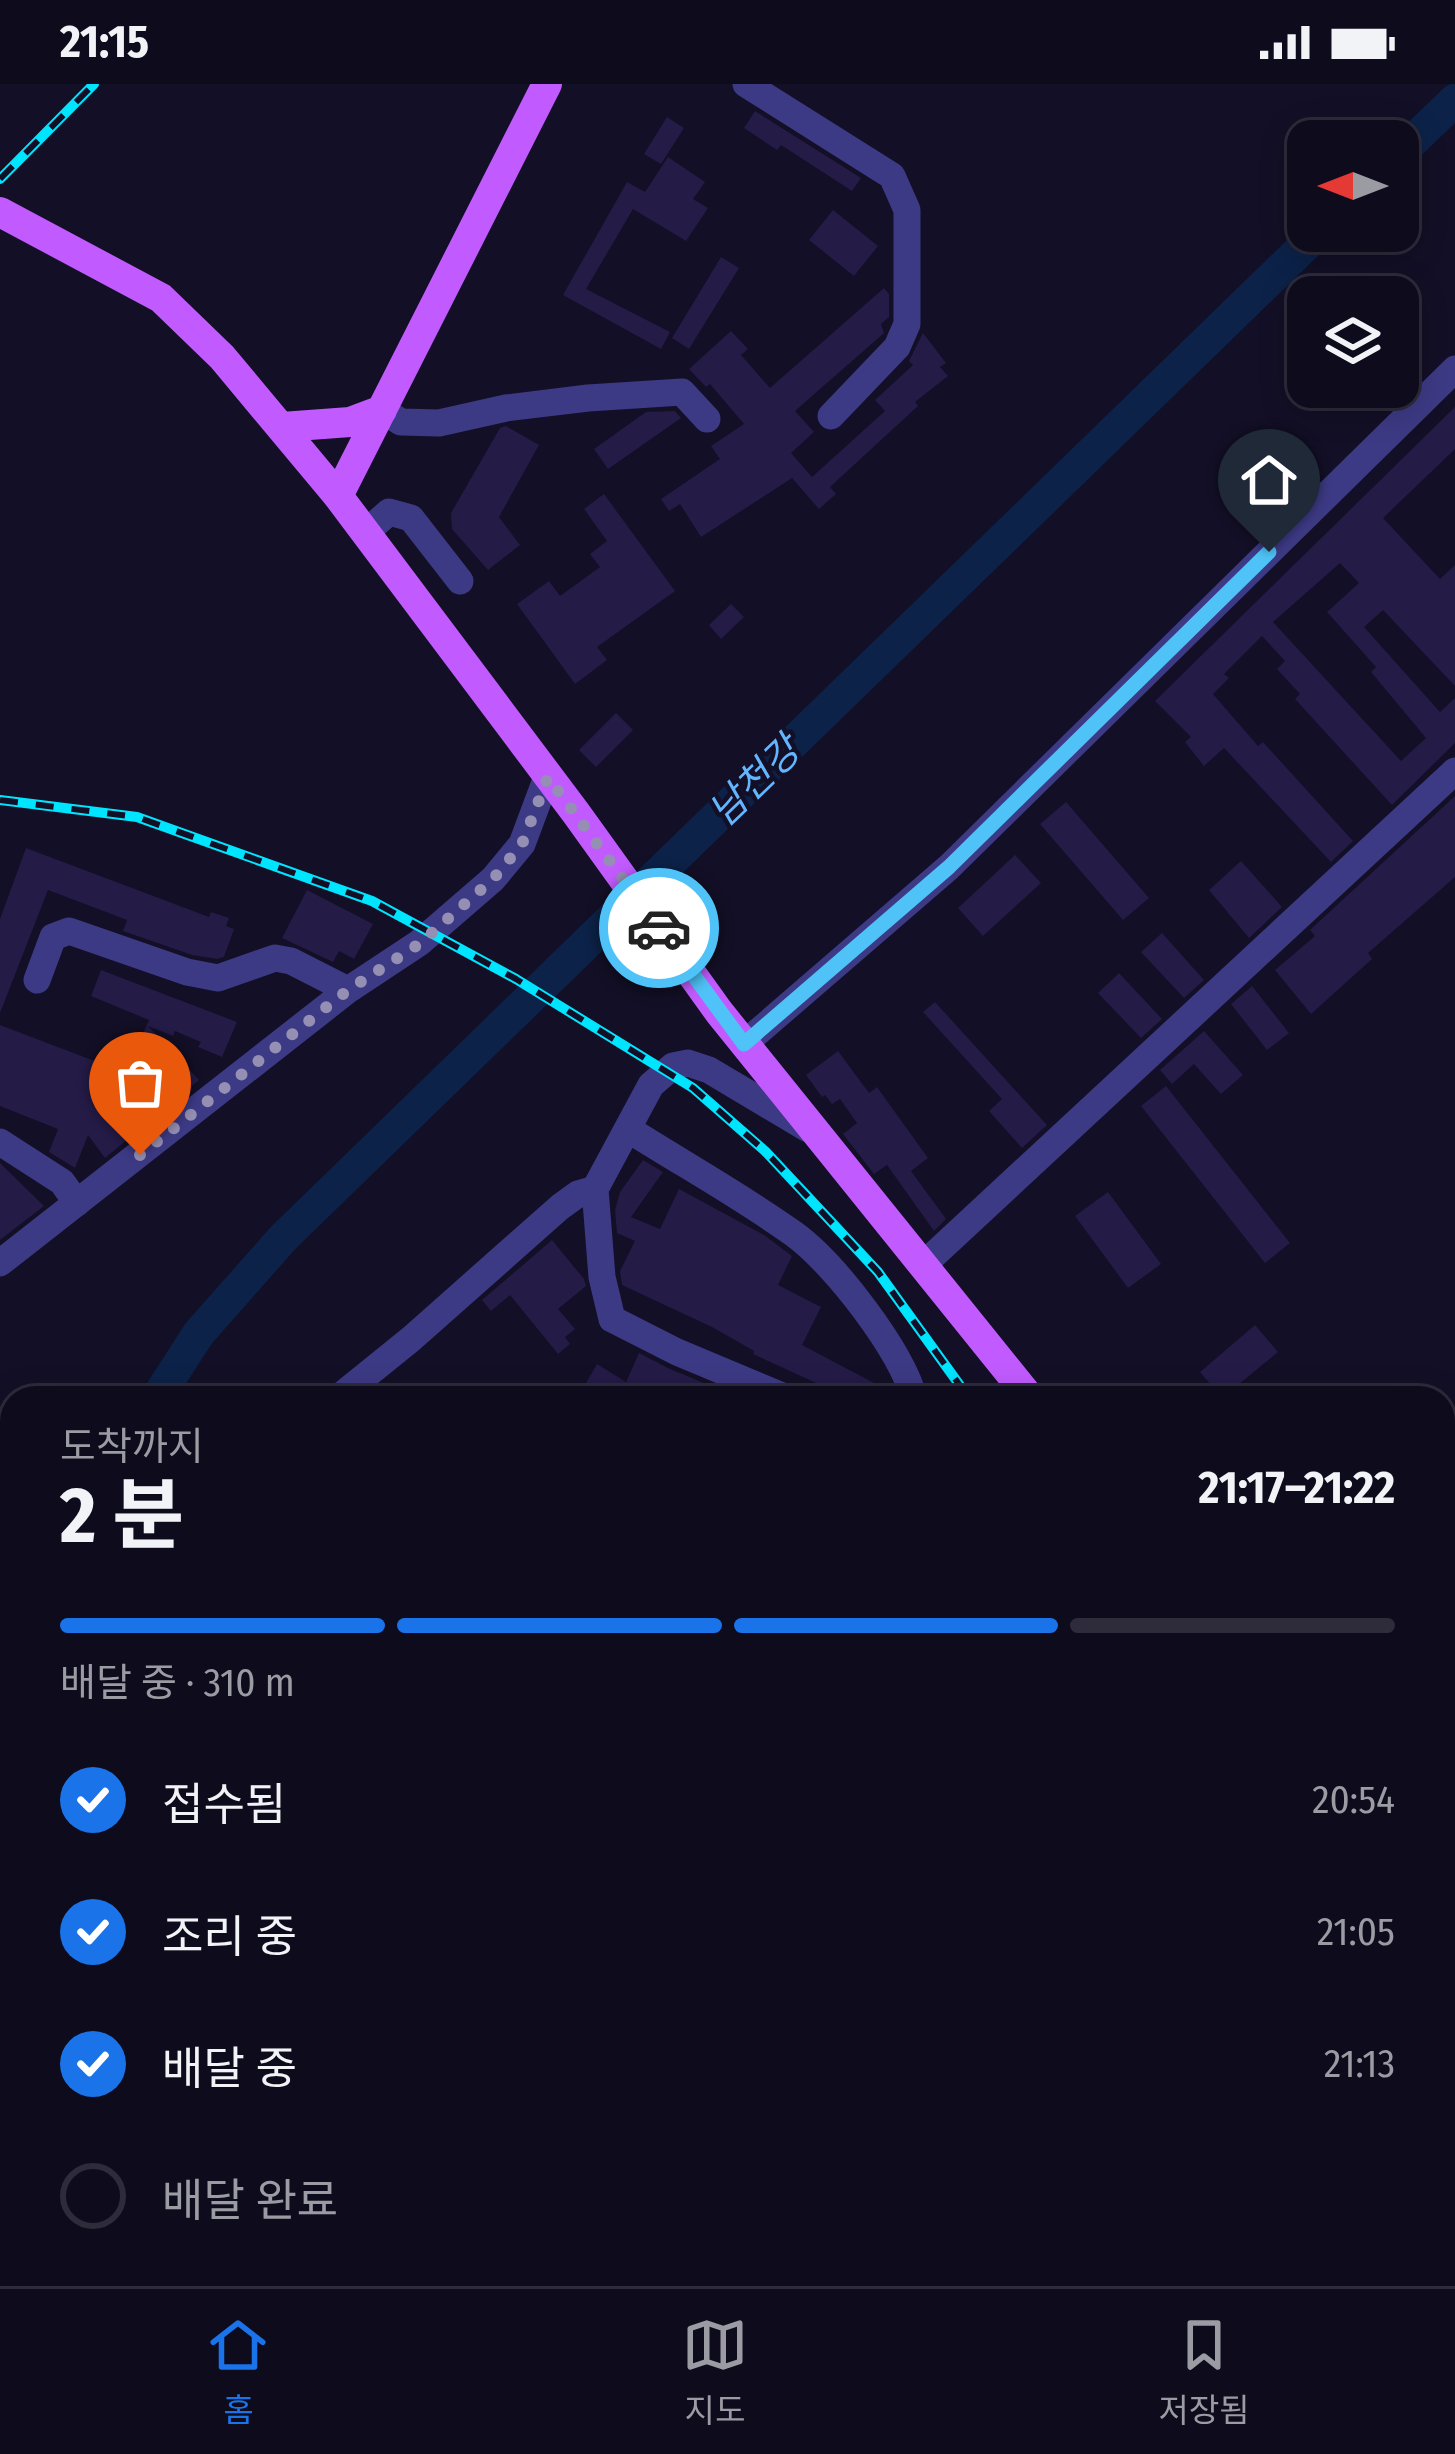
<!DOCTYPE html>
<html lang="ko">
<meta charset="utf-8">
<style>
body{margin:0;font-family:"Fira Sans Condensed","Noto Sans KR",sans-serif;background:#1c1929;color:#f1f3f6;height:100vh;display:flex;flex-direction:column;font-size:45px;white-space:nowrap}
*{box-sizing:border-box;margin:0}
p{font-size:39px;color:#9b9ba3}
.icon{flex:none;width:66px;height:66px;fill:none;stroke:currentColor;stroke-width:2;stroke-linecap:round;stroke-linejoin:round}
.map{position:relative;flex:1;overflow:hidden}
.details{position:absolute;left:0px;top:1302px;width:1455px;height:900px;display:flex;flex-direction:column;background:#0e0b1c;border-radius:36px 36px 0 0;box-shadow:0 6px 30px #0003,0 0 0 3px #2e2b3b}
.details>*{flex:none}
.needle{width:78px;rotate:270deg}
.buttons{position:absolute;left:1287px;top:36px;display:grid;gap:24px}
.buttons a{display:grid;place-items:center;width:132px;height:132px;border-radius:24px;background:#0e0b1c;box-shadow:0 6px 30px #0003,0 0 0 3px #2e2b3b;font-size:60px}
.pin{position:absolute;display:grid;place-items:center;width:102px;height:102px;color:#fff;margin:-123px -51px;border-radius:50% 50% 50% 0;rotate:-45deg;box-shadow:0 0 12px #0007}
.pin .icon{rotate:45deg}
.courier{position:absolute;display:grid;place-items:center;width:120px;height:120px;margin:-60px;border:9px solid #4fc3f7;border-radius:50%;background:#fff;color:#222;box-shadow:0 3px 15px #0007}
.overview em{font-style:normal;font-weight:700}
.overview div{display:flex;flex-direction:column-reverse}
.overview{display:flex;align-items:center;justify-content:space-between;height:204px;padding:0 60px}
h1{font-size:78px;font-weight:700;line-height:90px}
.bar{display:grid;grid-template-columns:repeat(4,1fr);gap:18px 12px;align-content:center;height:144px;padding:0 60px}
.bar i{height:15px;border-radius:9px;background:#2e2b3b}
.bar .on{background:#1a73e8}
.bar p{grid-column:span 4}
ol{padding:0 60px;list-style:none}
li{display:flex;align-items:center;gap:36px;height:132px}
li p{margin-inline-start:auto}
li .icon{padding:12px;border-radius:50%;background:#1a73e8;color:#fff;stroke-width:4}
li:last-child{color:#9b9ba3}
li i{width:66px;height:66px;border:6px solid #2e2b3b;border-radius:50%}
.status{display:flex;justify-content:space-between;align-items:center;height:84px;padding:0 60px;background:#0e0b1c;direction:ltr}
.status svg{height:33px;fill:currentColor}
.menu{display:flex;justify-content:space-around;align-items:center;height:168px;border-top:3px solid #2e2b3b;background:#0e0b1c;font-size:33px;color:#9b9ba3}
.menu a{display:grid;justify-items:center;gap:6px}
.menu .on{color:#1a73e8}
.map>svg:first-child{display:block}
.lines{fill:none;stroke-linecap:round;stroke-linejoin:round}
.river{stroke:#0c2248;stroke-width:33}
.building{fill:#241b47;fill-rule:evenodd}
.minor{stroke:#3d3a85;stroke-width:27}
.major{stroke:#c25bff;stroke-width:30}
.rail-casing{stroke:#00e5ff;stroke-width:10}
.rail{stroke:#130f26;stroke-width:6;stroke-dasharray:18;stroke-linecap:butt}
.done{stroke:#948fb3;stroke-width:12;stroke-dasharray:0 21.6}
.route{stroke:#4fc3f7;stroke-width:15}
.labels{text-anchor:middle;stroke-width:9;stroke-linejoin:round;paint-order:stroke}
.water-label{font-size:39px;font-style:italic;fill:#62b6ff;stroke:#130f26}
</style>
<div class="status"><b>21:15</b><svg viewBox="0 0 49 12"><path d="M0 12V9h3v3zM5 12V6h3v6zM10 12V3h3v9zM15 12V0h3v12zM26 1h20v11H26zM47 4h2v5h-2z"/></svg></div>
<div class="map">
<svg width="1455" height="2202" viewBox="0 0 1455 2202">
<rect width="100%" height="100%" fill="#130f26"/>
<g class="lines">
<path class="river" d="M 1398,71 L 1455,16
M 157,1314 L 199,1249 L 283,1154 L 1320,147
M 0,1499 L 12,1487"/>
</g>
<path class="building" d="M 755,27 L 861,94 L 852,107 L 781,61 L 777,66 L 744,44 Z
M 667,33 L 684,44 L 661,80 L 644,70 Z
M 668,73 L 705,98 L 693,115 L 708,124 L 686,157 L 633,125 L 586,205 L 670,248 L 661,265 L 563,211 L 627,98 L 645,108 Z
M 833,126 L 878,162 L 854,192 L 809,156 Z
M 721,173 L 739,184 L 689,265 L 672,254 Z
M 884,204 L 889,210 L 889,233 L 881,240 L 884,249 L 795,327 L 814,348 L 791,369 L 812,393 L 885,327 L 875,316 L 913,281 L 909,277 L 923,249 L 946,279 L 940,283 L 948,292 L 915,318 L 918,322 L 830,403 L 836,410 L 819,425 L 792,394 L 701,453 L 680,420 L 669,427 L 661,415 L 720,375 L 711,362 L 744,340 L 710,300 L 706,303 L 689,285 L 731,247 L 748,265 L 741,271 L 770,304 Z
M 1455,323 L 1455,365 L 1383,434 L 1440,495 L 1455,481 L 1455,602 L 1383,526 L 1364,543 L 1440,628 L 1455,614 L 1455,659 L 1392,721 L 1295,615 L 1300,610 L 1277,585 L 1285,577 L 1262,552 L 1224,590 L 1229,594 L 1213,610 L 1258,662 L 1263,658 L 1353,757 L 1331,778 L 1224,664 L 1204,682 L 1185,658 L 1191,653 L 1155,617 ZM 1340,479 L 1359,499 L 1327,528 L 1376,583 L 1371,588 L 1426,654 L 1401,677 L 1273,538 Z
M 675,327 L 681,334 L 608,385 L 594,365 L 646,328 Z
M 506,342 L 539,361 L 499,433 L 520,461 L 488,486 L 452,445 L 451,429 L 500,344 Z
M 604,410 L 675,507 L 597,563 L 607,576 L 575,600 L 517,520 L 549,497 L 560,512 L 600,483 L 590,470 L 607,457 L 584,425 Z
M 731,520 L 744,533 L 721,555 L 709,541 Z
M 616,629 L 633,646 L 596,683 L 579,666 Z
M 1455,712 L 1455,793 L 1368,869 L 1372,875 L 1311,930 L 1275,886 L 1315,852 L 1310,846 Z
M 1066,718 L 1149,814 L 1123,836 L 1040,740 Z
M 26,764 L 209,833 L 211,828 L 229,834 L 226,842 L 234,845 L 224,873 L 217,875 L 192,871 L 123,847 L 127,836 L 48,806 L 0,929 L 0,835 Z
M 1015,771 L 1041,799 L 983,852 L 958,824 Z
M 1241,777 L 1282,823 L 1249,854 L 1209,806 Z
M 307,806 L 373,840 L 354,875 L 339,867 L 333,878 L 282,854 Z
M 1162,849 L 1204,896 L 1184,914 L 1141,868 Z
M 101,886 L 237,938 L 222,973 L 198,963 L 201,958 L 175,947 L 173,952 L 148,942 L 168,963 L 139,1030 L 187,983 L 199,996 L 105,1074 L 88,1051 L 75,1084 L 49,1068 L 58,1045 L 0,1022 L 0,941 L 126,989 L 149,936 L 91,912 Z
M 1119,889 L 1162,935 L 1141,954 L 1098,909 Z
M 1252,902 L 1289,949 L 1267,966 L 1231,920 Z
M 935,918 L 1047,1041 L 1022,1064 L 989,1027 L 1002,1015 L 923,928 Z
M 1204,947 L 1243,991 L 1221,1010 L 1194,980 L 1172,1000 L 1160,986 Z
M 838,967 L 869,1009 L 877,1003 L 928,1074 L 911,1087 L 946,1135 L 934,1147 L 887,1081 L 874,1090 L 843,1050 L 857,1039 L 840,1015 L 832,1020 L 825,1011 L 822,1013 L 806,991 Z
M 1166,1002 L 1290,1159 L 1265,1179 L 1141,1022 Z
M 643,1076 L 663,1088 L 631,1133 L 660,1145 L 679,1105 L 764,1151 L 792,1172 L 778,1201 L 821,1223 L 802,1261 L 893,1309 L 895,1314 L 849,1314 L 753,1270 L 754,1267 L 714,1244 L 622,1201 L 620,1187 L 635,1157 L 617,1149 L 615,1126 L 620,1108 Z
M 0,1079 L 44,1122 L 0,1156 Z
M 1108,1108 L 1161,1180 L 1128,1204 L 1075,1132 Z
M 552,1156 L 584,1195 L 586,1202 L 558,1225 L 575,1245 L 565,1253 L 570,1260 L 558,1270 L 510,1211 L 491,1227 L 482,1216 Z
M 1255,1241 L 1278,1268 L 1222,1314 L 1200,1288 Z
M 639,1269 L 670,1285 L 740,1314 L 600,1314 L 583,1304 L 597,1280 L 626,1298 Z"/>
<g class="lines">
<path class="minor" d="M 746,0 L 892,92 L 907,126 L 907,240 L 897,263 L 831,332
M 382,326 L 401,338 L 439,339 L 506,324 L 588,314 L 682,308 L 707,335
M 365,449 L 389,428 L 411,434 L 460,497
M 37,896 L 53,853 L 69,847 L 187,888 L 218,894 L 275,874 L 291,877 L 348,906
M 744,960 L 949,783 L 1455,285
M 628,1045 C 683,1080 741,1112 794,1150 C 835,1180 901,1266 914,1314
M 0,1058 L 62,1098 L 77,1119
M 0,1179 L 348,906 L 419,859 L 493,795 L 522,760 L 547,693
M 923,1181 L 1455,687
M 338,1314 L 411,1255 L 560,1123 L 578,1110 L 595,1105
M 787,1314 L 677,1268 L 612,1235 L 602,1193 L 595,1105 L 651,1001 L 673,982 L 688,979 L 709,986 L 808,1045
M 0,1599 L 12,1588
M 1443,1750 L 1455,1745
M 1243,2190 L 1246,2202
M 401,2202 L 410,2190
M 547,2202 L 552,2190"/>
<path class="major" d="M 0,128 L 161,214 L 222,273 L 338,412 L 576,729 L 719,928 L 1030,1314
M 282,343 L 350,338 L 382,326
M 338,412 L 547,0
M 1396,2190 L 1400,2202"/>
<defs>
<path id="rail" d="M 0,95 L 94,0
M 0,716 L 137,733 L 372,817 L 516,895 L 693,1004 L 765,1067 L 878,1188 L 969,1314
M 1265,2190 L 1267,2202"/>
</defs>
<use href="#rail" class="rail-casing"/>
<use href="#rail" class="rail"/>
</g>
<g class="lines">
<path class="done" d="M 140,1071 L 348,906 L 419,860 L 493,795 L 522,760 L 548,693 L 659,844"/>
<path class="route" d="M 659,844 L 744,960 L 949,783 L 1269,468"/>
</g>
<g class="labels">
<g class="water-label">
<text transform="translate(754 697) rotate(-44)" y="14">남천강</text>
</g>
</g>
</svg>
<div class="buttons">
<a><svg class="needle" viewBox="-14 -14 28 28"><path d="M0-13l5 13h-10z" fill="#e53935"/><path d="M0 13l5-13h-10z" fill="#9b9ba3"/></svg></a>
<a><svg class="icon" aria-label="layers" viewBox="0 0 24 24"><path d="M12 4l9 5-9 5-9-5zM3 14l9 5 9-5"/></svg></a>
</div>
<div class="pin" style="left:140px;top:1071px;background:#ea580c"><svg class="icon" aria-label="bag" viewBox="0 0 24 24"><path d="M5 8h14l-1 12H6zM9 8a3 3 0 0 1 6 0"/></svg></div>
<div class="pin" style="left:1269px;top:468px;background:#1f2937"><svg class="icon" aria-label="home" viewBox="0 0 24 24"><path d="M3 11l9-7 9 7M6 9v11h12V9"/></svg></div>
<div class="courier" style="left:659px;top:844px"><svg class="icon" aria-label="car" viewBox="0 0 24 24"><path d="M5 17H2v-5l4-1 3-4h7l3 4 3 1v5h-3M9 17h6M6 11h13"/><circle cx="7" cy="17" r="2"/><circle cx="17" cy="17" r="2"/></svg></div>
<section class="details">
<div class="overview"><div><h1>2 분</h1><p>도착까지</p></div><em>21:17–21:22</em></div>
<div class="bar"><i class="on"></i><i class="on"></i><i class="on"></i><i></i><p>배달 중 · 310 m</p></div>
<ol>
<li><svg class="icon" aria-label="check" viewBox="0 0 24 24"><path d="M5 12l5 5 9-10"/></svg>접수됨<p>20:54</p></li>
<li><svg class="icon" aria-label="check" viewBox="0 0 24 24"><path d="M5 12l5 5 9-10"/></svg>조리 중<p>21:05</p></li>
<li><svg class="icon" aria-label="check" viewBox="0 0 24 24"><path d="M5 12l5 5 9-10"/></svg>배달 중<p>21:13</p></li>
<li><i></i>배달 완료</li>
</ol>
</section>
</div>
<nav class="menu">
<a class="on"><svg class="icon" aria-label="home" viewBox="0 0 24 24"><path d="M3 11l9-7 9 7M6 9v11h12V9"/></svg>홈</a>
<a><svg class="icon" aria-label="map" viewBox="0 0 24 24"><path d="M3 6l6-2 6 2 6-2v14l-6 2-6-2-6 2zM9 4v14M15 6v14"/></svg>지도</a>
<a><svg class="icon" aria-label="saved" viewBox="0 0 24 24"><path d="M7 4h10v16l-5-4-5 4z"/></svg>저장됨</a>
</nav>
